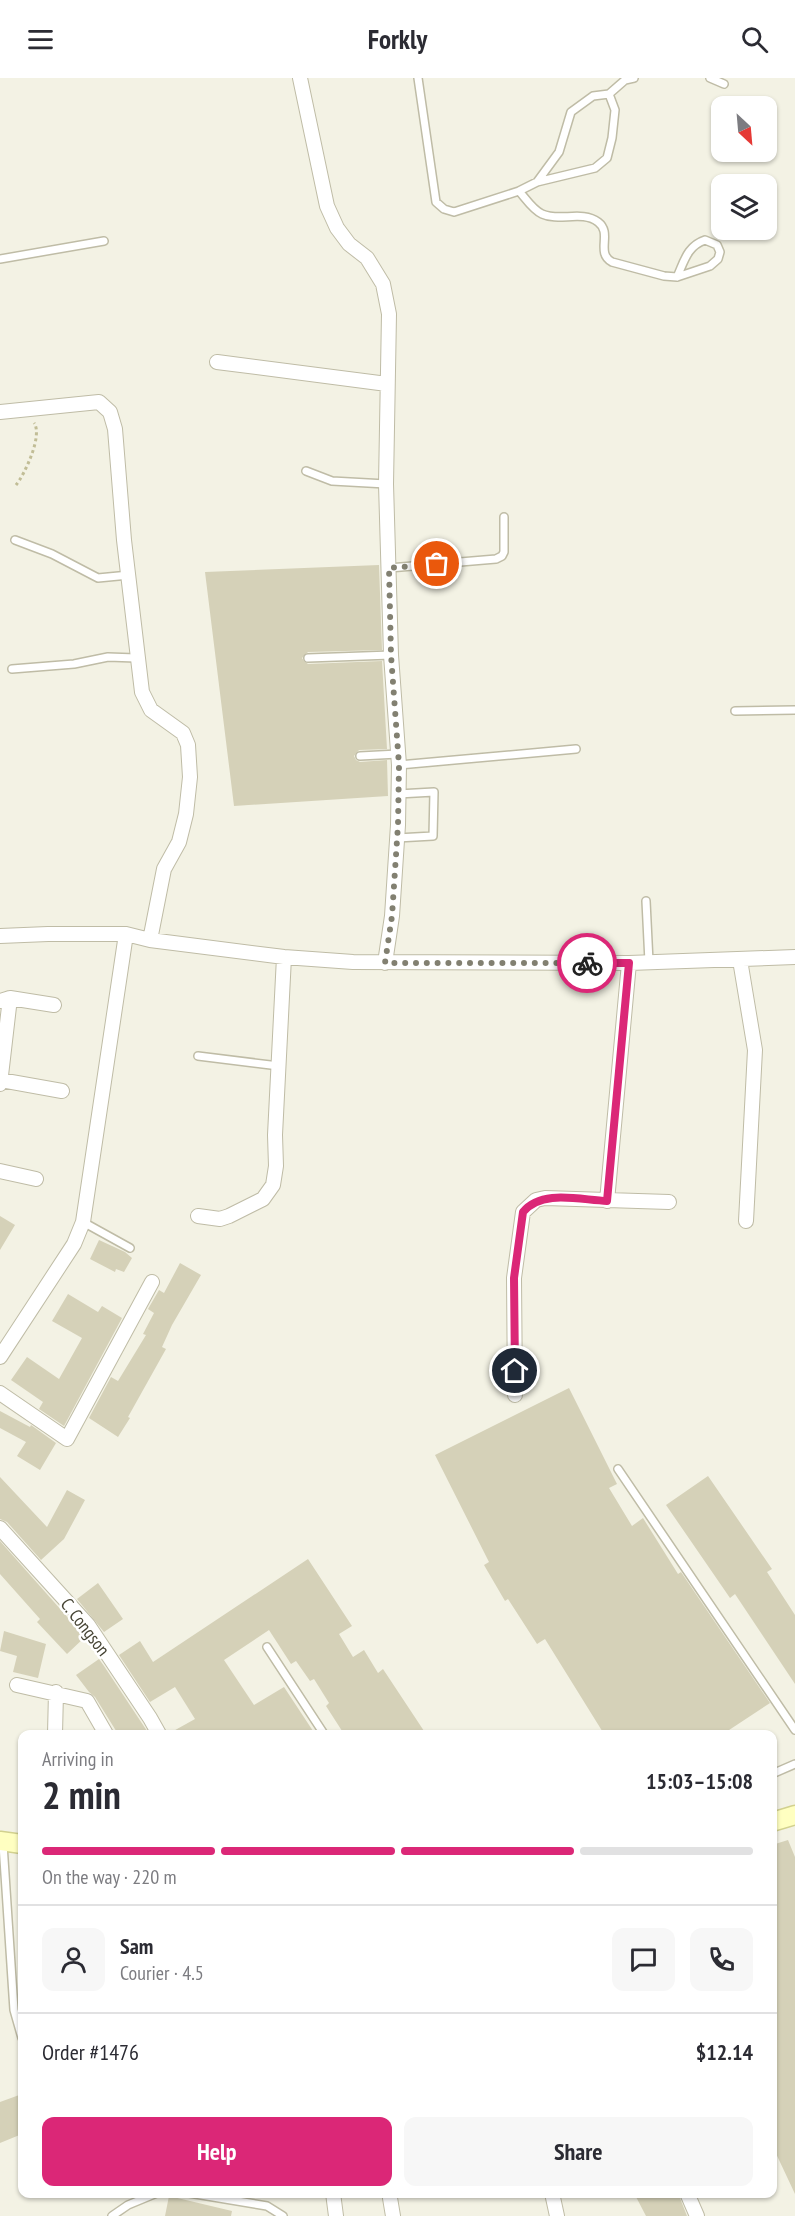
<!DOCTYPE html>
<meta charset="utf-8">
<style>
body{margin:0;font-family:"PT Sans Narrow",sans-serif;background:#f7f7f7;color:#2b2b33;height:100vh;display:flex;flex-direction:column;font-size:22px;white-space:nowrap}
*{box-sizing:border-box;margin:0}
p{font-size:20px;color:#7c7c81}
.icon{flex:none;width:33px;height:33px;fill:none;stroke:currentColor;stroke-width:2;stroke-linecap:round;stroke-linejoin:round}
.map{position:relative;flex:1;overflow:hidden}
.panel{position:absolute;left:18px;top:1652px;width:759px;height:468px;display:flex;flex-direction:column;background:#fff;border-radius:12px;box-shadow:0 2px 4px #0004}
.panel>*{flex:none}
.needle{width:39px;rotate:154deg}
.fabs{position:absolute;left:711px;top:18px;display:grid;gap:12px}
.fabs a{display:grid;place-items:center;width:66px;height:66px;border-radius:12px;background:#fff;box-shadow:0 2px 4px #0004;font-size:30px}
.pin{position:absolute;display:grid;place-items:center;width:51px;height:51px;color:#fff;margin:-26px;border:3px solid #fff;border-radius:50%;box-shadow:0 2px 6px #0007}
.courier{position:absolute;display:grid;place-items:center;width:60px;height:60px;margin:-30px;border:4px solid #db2777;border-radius:50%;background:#fff;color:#222;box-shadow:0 2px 8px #0007}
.summary em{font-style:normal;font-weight:600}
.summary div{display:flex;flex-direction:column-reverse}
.summary{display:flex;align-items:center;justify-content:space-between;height:102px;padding:0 24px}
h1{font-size:39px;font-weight:600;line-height:45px}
.bar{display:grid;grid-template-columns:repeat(4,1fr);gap:9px 6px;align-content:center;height:72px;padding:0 24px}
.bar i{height:8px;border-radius:4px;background:#e1e1e2}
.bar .active{background:#db2777}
.bar p{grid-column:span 4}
.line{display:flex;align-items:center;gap:15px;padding:0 24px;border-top:2px solid #e1e1e2}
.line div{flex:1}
.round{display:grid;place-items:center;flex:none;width:63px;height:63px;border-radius:12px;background:#f7f7f7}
.button{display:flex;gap:12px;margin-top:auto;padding:12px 24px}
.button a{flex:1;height:69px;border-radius:12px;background:#db2777;color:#fff;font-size:24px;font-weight:600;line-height:69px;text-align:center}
.button a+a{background:#f7f7f7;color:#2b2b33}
header{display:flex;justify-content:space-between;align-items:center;height:78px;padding:0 24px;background:#fff;font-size:27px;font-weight:600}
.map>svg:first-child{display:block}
.building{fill:#d5d1b8}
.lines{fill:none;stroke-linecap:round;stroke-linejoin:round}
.lane-casing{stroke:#bfbca6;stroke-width:10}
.street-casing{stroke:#bfbca6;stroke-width:16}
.secondary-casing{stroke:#d2d18f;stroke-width:21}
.path{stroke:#c1bd96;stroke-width:3;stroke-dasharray:3 3;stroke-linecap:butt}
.lane{stroke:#fff;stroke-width:7}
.street{stroke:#fff;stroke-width:14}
.secondary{stroke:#ffffc1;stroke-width:18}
.done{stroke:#828071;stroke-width:6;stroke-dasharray:0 10.8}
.route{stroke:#db2777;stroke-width:8}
.labels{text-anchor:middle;stroke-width:5;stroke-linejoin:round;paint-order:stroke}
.street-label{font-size:18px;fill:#454333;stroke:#fff}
</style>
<header><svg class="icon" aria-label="menu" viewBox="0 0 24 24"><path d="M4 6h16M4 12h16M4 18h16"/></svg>Forkly<svg class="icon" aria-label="search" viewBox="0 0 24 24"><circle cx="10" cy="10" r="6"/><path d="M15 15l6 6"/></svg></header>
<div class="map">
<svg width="795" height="2138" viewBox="0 0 795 2138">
<rect width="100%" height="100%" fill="#f3f2e4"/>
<path class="building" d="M 379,487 L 382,572 L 308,574 L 302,580 L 304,583 L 308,586 L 382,583 L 387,671 L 359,672 L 354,678 L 356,682 L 360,684 L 387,682 L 388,718 L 234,728 L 205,494 Z
M 0,1138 L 15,1147 L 0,1172 Z
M 99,1162 L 125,1174 L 132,1180 L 124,1194 L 116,1191 L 115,1194 L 90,1181 Z
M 180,1185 L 201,1197 L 172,1247 L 162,1269 L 166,1271 L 128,1339 L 130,1340 L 118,1359 L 89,1340 L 111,1299 L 118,1303 L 146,1257 L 143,1256 L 154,1235 L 148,1231 L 159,1212 L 164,1215 Z
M 68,1216 L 98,1234 L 102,1228 L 122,1240 L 64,1348 L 39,1331 L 43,1324 L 11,1302 L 27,1279 L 59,1301 L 82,1260 L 52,1243 Z
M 569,1310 L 617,1406 L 609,1410 L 632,1448 L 643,1440 L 678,1496 L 681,1494 L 770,1625 L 723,1656 L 604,1656 L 545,1561 L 537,1566 L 508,1521 L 505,1523 L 484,1487 L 489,1484 L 435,1377 Z
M 0,1333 L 30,1349 L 31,1347 L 56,1365 L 40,1392 L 17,1378 L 26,1364 L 0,1350 Z
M 708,1398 L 772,1491 L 767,1494 L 795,1537 L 795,1606 L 735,1516 L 730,1520 L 666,1427 Z
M 0,1399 L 47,1449 L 67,1412 L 85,1422 L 64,1461 L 41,1482 L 7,1444 L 0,1441 Z
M 0,1463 L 85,1559 L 67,1576 L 37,1544 L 40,1541 L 0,1496 Z
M 308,1481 L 352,1548 L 339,1556 L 353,1579 L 364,1572 L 378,1595 L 383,1591 L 426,1656 L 344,1656 L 326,1628 L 329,1625 L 314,1601 L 310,1603 L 296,1583 L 291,1586 L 269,1552 L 224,1582 L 254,1627 L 284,1609 L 315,1656 L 168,1656 L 195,1641 L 175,1609 L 150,1624 L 119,1577 L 140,1563 L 153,1584 Z
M 98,1505 L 123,1541 L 104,1554 L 77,1521 Z
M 4,1553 L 46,1566 L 38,1600 L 13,1594 L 17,1578 L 0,1573 Z
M 99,1581 L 104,1588 L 149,1656 L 118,1656 L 95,1619 L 89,1614 L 76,1597 Z
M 788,1762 L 795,1779 L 795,2116 L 772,2067 L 772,1767 Z
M 22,2016 L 22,2056 L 0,2065 L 0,2024 Z
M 634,2115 L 678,2115 L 687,2138 L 646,2138 Z
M 169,2118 L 232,2133 L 231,2138 L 165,2138 Z"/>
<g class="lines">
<defs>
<path id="lane" d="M 418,0 L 436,124 L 444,131 L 454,134 L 519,113 L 537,104 L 559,74 L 571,34 L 593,18 L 609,16 L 625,2 L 634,0
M 710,0 L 724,6
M 537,104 L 595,90 L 607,80 L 612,60 L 615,32 L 609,16
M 519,113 C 526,121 533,132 542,136 C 559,144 582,132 598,144 C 613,155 595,175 612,184 L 664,198 L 677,199 L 710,188 L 718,181 L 720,174 L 717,167 L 705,162 C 687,168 684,184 677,199
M 0,181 L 104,163
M 306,393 L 332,403 L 386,406
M 15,462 L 52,476 L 98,500 L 129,497
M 389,490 L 496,481 L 502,478 L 504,474 L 504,439
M 308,580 L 391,577
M 12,591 L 74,586 L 108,579 L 136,580
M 735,633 L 795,632
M 360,678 L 398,676
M 399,687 L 576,671
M 397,760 L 433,758 L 434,714 L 398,716
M 646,823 L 649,884
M 198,978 L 279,988
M 83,1144 L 130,1170
M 618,1391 L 795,1652
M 267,1569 L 324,1656
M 772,1696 L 795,1686
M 3,1766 L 14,1932 L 22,1960
M 189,2115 L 267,2128 L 283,2138
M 112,2138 L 128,2127 L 157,2115"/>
<path id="street" d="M 300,0 L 327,128 L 337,150 L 349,166 L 367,180 L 383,206 L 389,236 L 386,406 L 391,577 L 399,687 L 398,747 L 392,838 L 385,885
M 217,284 L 387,306
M 0,334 L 99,324 L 110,334 L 115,351 L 124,462 L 142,614 L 151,632 L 183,655 L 188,667 L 190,699 L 186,736 L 179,764 L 164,791 L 150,862
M 0,858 L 48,856 L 126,856 L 150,862 L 284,879 L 353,884 L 629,885 L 795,879
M 740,882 L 755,972 L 746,1143
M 0,923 L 10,920 L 54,927
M 0,1002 L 62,1013
M 0,1006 L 10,920
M 0,1093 L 36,1101
M 607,1123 L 629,885
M 198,1138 L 220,1141 L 229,1138 L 263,1121 L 273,1107 L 276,1088 L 275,1057 L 284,879
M 0,1279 L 74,1166 L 83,1144 L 126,856
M 0,1315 L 67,1361 L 152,1204
M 515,1317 L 514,1200 L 523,1134 L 536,1122 L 545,1120 L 669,1124
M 0,1450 L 88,1547 L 150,1640 L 159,1656
M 17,1607 L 87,1623 L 106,1656
M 55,1656 L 56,1614
M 333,2115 L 336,2138
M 552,2115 L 557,2138
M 687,2115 L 697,2138
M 390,2120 L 393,2138"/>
<path id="secondary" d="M 772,1744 L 795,1737
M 0,1763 L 22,1766"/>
</defs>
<use href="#lane" class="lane-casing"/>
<use href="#street" class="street-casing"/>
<use href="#secondary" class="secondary-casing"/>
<path class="path" d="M 16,407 C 25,396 43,357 34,345"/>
<use href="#lane" class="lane"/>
<use href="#street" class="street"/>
<use href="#secondary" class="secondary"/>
</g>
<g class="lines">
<path class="done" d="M 437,486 L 389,490 L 391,577 L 399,687 L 398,747 L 392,838 L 385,885 L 587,885"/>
<path class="route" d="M 515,1293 L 514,1200 L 523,1134 C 542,1111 580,1122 607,1123 L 629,885 L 587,885"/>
</g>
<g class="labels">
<g class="street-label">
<text transform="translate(85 1549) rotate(52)" y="6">C. Congson</text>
</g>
</g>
</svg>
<div class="fabs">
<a><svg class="needle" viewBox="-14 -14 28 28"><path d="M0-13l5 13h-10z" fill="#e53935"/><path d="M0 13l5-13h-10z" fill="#7c7c81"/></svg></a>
<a><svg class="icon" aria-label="layers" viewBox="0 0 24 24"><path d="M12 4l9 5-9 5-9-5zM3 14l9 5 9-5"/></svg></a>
</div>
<div class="pin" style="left:437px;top:486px;background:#ea580c"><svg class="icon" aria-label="bag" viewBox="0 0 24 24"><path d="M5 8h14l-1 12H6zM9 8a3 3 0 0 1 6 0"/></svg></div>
<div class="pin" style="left:515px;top:1293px;background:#1f2937"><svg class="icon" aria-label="home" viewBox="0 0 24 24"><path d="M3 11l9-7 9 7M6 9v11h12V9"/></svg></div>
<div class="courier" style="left:587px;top:885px"><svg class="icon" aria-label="bike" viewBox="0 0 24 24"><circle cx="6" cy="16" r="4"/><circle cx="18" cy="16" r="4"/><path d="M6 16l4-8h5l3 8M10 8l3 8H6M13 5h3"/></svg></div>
<section class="panel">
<div class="summary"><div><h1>2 min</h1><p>Arriving in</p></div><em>15:03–15:08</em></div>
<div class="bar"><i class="active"></i><i class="active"></i><i class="active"></i><i></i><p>On the way · 220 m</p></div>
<div class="line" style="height:108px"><a class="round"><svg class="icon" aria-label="person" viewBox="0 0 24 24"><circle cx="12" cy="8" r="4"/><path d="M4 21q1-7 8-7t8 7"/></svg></a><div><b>Sam</b><p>Courier · 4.5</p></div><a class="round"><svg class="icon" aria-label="chat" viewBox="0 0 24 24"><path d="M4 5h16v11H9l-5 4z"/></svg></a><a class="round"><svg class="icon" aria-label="phone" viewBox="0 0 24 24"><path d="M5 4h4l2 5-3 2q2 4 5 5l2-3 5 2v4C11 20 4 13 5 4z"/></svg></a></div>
<div class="line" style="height:78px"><div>Order #1476</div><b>$12.14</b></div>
<div class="button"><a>Help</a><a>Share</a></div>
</section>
</div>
